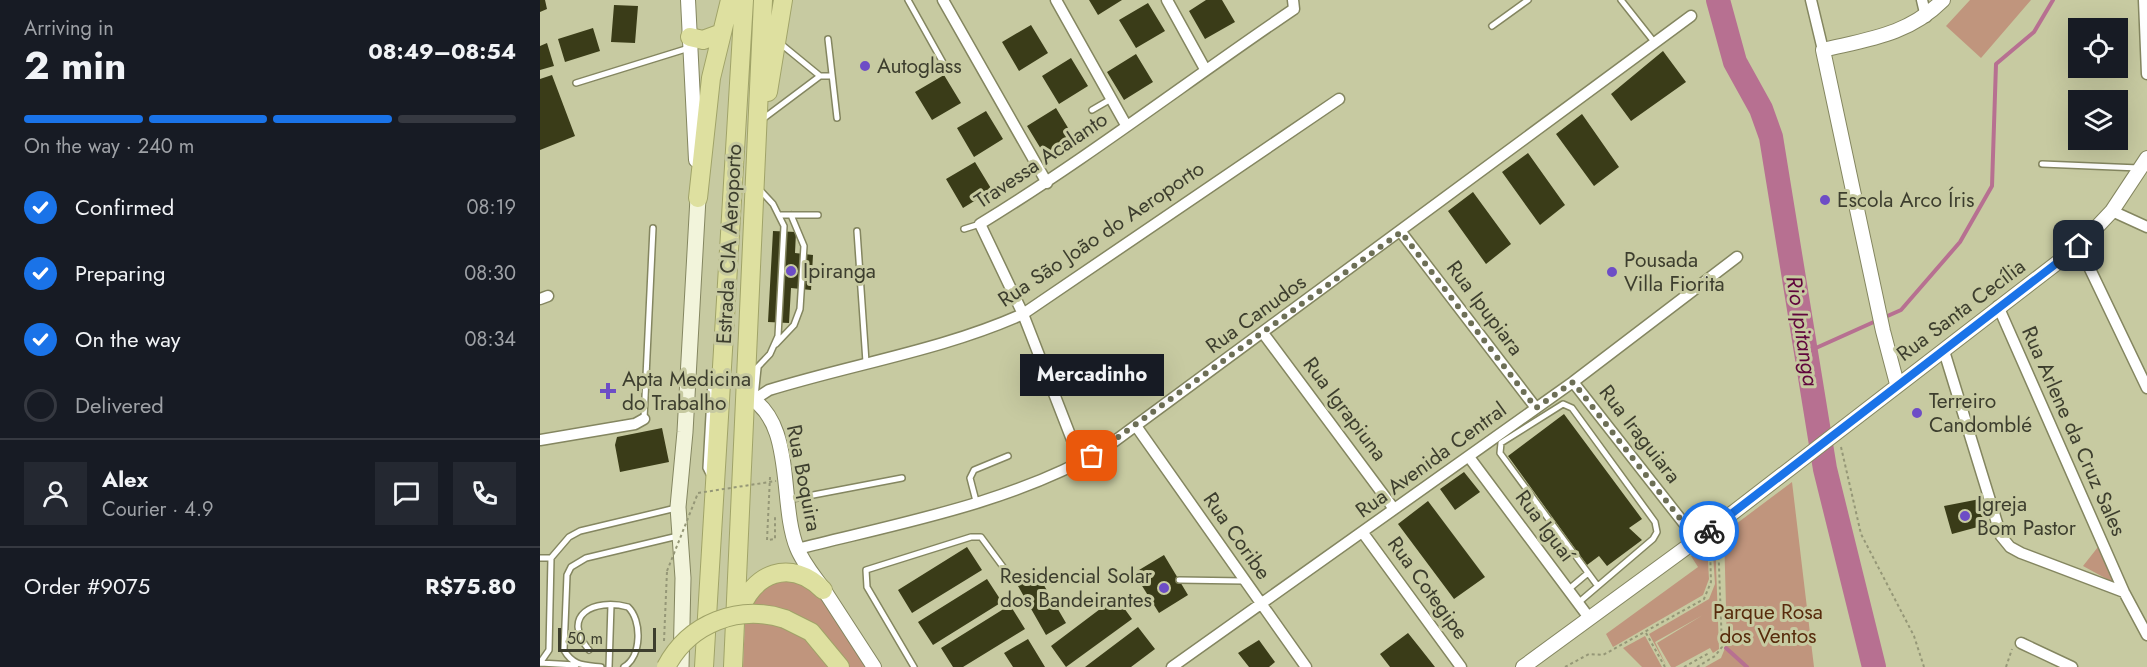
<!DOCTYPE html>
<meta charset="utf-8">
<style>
body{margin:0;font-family:Jost,sans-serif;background:#242831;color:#f1f3f6;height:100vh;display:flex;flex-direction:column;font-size:22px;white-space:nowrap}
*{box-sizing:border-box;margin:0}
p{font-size:20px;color:#9ea1a6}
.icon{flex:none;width:33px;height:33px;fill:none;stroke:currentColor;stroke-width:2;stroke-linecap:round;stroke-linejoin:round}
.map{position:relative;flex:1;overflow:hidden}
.drawer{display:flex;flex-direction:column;background:#171b24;width:540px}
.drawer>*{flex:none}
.fabs{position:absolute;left:1528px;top:18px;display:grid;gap:12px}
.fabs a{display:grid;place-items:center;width:60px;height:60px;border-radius:0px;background:#171b24;box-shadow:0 6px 24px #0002;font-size:30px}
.scale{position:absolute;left:18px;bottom:15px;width:98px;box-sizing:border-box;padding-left:6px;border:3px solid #3d3e2e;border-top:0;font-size:16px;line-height:21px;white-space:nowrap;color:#3d3e2e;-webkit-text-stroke:4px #c7caa1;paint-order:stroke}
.pin{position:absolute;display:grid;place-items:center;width:51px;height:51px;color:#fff;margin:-26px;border-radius:12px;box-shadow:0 3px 9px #0006}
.courier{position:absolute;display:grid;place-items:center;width:60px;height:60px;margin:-30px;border:4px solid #1a73e8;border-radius:50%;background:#fff;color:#222;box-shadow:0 2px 8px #0007}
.bubble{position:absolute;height:42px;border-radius:0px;background:#171b24;box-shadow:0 6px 24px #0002;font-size:20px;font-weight:700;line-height:42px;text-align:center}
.headline em{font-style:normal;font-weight:700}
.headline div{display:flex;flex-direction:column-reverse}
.headline{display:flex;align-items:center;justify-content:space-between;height:102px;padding:0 24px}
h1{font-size:39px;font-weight:700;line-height:45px}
.bar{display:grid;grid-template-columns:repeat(4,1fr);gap:9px 6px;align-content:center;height:72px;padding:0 24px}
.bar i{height:8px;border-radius:4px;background:#363941}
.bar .on{background:#1a73e8}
.bar p{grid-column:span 4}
.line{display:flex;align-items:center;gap:15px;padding:0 24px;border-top:2px solid #363941}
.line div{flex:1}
.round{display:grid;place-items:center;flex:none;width:63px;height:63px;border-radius:0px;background:#242831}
ol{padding:0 24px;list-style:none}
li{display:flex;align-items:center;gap:18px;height:66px}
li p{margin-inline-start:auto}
li .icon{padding:6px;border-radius:50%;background:#1a73e8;color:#fff;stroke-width:4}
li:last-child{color:#9ea1a6}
li i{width:33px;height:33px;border:3px solid #363941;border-radius:50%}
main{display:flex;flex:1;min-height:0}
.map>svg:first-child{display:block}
.green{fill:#c0957d}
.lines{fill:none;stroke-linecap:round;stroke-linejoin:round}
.stream{stroke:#b77091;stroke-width:4}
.river{stroke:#b77091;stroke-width:24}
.building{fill:#3a3c18}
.service-casing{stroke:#848660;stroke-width:8}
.minor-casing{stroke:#848660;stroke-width:13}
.tertiary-casing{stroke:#848660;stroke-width:16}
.secondary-casing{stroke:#848660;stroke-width:17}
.trunk-casing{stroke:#a0a368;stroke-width:20}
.path{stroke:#959777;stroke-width:2;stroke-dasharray:3 3;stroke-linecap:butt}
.service{stroke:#fff;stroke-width:5}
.minor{stroke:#fff;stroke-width:10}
.tertiary{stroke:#fff;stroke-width:14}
.secondary{stroke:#f2f4db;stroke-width:15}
.trunk{stroke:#dee0a0;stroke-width:18}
.trunk-bridge-casing{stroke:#a0a368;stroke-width:20;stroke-linecap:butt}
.path-bridge{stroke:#959777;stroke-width:2;stroke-dasharray:3 3;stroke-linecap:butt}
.trunk-bridge{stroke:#dee0a0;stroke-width:18}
.done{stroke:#6d6f56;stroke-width:6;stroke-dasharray:0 10.8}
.route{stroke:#1a73e8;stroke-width:8}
.poi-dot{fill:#6d4dc6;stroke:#c7caa1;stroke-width:2}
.labels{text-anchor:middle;stroke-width:6;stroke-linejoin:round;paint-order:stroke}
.poi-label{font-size:21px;fill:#3d3e2e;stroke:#c7caa1;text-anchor:start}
.street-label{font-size:21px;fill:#3d3e2e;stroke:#c7caa1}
.park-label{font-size:21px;fill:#572b0c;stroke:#c7caa1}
.water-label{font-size:22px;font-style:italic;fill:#60063c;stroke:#c7caa1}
</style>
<main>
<section class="drawer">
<div class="headline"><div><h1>2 min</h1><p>Arriving in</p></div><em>08:49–08:54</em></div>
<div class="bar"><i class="on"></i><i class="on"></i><i class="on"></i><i></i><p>On the way · 240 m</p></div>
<ol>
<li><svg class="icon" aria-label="check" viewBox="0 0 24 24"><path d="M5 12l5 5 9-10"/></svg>Confirmed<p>08:19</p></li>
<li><svg class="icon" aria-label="check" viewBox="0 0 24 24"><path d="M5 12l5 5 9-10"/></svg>Preparing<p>08:30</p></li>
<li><svg class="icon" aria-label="check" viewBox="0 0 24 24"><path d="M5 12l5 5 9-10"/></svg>On the way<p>08:34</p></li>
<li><i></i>Delivered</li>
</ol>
<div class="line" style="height:108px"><a class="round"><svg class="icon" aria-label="person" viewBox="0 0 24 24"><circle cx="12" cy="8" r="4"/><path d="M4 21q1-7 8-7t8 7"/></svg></a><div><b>Alex</b><p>Courier · 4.9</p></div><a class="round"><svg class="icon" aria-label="chat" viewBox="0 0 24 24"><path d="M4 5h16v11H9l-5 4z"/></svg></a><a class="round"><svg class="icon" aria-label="phone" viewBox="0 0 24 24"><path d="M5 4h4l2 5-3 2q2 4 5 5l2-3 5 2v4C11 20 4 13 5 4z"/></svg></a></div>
<div class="line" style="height:78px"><div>Order #9075</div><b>R$75.80</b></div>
</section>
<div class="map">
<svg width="1607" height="667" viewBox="0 0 1607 667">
<rect width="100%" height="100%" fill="#c7caa1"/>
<path class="green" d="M 1430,0 L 1491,0 L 1441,58 L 1406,26 Z
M 1252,482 L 1274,667 L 1165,667 L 1181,658 L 1187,643 L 1184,533 Z
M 1175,536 L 1179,649 L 1173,653 L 1170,648 L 1135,667 L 1131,667 L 1117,643 L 1163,615 L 1115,642 L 1127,667 L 1109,634 L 1169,599 L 1175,584 L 1172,539 Z
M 1167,544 L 1169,579 L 1163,595 L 1073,647 L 1066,634 L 1158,567 L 1151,556 Z
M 1558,547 L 1576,584 L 1543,566 Z
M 244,577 L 278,593 L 326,667 L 308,667 C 282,624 257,609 207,604 L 214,591 Z
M 205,621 C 255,627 259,630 291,667 L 203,667 Z
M 1105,636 L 1122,667 L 1102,667 L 1083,648 Z"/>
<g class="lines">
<path class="stream" d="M 1343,318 L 1361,310 L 1420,242 L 1452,186 L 1456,64 L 1494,32 L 1513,0
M 1267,352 L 1336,321
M 1186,648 L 1207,667"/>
<path class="river" d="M 1178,0 L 1195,62 L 1221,109 L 1231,137 L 1285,469 L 1334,667"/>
</g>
<path class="building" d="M 0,0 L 5,0 L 7,9 L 0,12 Z
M 549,0 L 582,0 L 558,15 Z
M 666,0 L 682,0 L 695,22 L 665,39 L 649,11 Z
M 608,3 L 625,31 L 596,48 L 579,20 Z
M 74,5 L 98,6 L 95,43 L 71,42 Z
M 491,25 L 508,53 L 479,71 L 462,42 Z
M 53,28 L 60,51 L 25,62 L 18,39 Z
M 7,43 L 14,66 L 0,70 L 0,46 Z
M 1123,51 L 1146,82 L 1091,121 L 1071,94 Z
M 596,54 L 613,82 L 584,100 L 567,72 Z
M 531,58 L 548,86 L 519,104 L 502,76 Z
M 12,75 L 35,136 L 0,150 L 0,79 Z
M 404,75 L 421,103 L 392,120 L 375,92 Z
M 516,108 L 533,136 L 504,154 L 487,126 Z
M 446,111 L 463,139 L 434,157 L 417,128 Z
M 1042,114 L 1079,167 L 1054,186 L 1016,134 Z
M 988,153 L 1025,205 L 1000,225 L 962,172 Z
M 435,162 L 452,190 L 423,208 L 406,179 Z
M 933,192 L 971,244 L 946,264 L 908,211 Z
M 233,231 L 256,232 L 255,253 L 273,255 L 271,290 L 251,288 L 249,323 L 228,322 Z
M 1024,414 L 1102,519 L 1089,528 L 1102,540 L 1067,566 L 1059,556 L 1047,565 L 968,456 Z
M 122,428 L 129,462 L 80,472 L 75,445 L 77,437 Z
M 924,472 L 940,492 L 915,510 L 900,489 Z
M 1440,499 L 1445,525 L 1412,534 L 1404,506 Z
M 888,501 L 945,577 L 914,599 L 858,524 Z
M 427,547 L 442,570 L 372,613 L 358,590 Z
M 624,555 L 648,595 L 619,613 L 594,573 Z
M 498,575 L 526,623 L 506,635 L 478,586 Z
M 447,579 L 462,602 L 393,645 L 378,622 Z
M 576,597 L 592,619 L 526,667 L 511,646 Z
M 470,605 L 485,629 L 423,667 L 413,667 L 401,648 Z
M 598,627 L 615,649 L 591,667 L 545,667 Z
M 868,633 L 880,648 L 895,667 L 850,667 L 840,654 Z
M 488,639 L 505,667 L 473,667 L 464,653 Z
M 719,640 L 735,662 L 729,667 L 709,667 L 698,653 Z"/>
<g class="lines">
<defs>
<path id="service" d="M 368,0 L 406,68
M 1081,0 L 1115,43
M 952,26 L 988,0
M 288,39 L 297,118
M 241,44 L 280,76
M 36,83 L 149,48
M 552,110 L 571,99
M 224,118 L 280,76 L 291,76
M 1502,164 L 1599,168
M 240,215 L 278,215
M 424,229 L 440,224
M 317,231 L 326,362
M 236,344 L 254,325 L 260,309 L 264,246 L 251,215
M 212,373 L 230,354 L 238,336 L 244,226 L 233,204 L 220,190
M 215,397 L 218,368
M 104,419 L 113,228
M 169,474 L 166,468 L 171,380 L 175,372
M 247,500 L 362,478
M 436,501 L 430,478 L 434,470 L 468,456
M 0,558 L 11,558 L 29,537 L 40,531 L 136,508
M 639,580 L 704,581
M 1029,589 L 1048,573
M 1038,603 L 1113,539 L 1117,532 L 1115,522 L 1032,408 L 1023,404 L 961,443 L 960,453 L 1057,585
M 49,650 C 20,615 54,598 88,607 C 102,620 102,656 84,667
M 0,663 L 9,650 L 11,558
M 0,663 L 36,665
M 61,667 C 44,665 33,666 24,650 L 27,575 L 31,567 L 46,558 L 138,536
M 69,667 L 71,605
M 374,667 L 327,587 L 326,570 L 431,537 L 441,537 L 469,575"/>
<path id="minor" d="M 403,0 L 507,183
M 516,0 L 586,125
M 627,0 L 665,69
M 1271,0 L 1283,50
M 1382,0 L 1386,17
M 1604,0 L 1607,74
M 1572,211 L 1607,227
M 861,232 L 996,408
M 1539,246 L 1607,388
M 0,299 L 8,296
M 1458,306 L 1584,592 L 1607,635
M 723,333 L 854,509
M 1404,351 L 1461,536 L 1470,547 L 1481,553 L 1584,592
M 1033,382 L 1157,540
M 215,399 L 229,390 C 313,364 403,350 483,314 L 799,99
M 596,426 L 766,667
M 0,440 L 95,424 L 104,419
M 929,457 L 1050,619
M 541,463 L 483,314 L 440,224 C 548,158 649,80 754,9 L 753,0
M 823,533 L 921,667
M 257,549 C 360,523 472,503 564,449 L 1151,16
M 1481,643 L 1532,667
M 632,667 L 1033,382 L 1197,257"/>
<path id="tertiary" d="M 148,0 L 156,160
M 1357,384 L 1343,331 L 1283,50 C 1329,39 1368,35 1403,0
M 204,394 C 257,419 238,501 257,548 C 263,563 275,577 284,590 C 301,616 317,641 334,667
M 983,667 L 1177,525 L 1539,246 L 1572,211 L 1607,158"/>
<path id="secondary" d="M 141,667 L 143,578 L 138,507 L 145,432 L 158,198"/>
<path id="trunk" d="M 150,37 L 163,40 L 182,33
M 228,92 L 243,0
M 158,198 L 171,78 L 190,0
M 199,614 C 212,572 251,558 283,590
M 245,619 L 271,632 L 300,667
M 164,667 L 204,0
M 193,667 L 223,0"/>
</defs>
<use href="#service" class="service-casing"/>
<use href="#minor" class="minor-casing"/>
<use href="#tertiary" class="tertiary-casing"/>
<use href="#secondary" class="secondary-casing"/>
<use href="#trunk" class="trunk-casing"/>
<path class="path" d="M 1301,447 L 1321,534 L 1374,636 L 1384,667
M 230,477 L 227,540 L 235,539 L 235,516
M 1106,633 L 1125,667
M 124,641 L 127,571
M 1025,667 L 1049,654 L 1063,655 L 1164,599 L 1171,582 L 1170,547
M 1144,667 L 1169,653
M 1157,667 L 1175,656 L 1182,647 L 1178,540
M 1466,667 L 1472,649"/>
<use href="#service" class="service"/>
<use href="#minor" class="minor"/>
<use href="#tertiary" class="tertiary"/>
<use href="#secondary" class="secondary"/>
<use href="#trunk" class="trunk"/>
<defs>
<path id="trunk-bridge" d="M 126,667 C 149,623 199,604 245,619"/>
</defs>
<use href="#trunk-bridge" class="trunk-bridge-casing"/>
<path class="path-bridge" d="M 127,571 L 158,493 L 236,481"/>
<use href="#trunk-bridge" class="trunk-bridge"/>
</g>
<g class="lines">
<path class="done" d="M 552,456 L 861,232 L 996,408 L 1033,382 L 1157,540 L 1169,531"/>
<path class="route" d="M 1169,531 L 1539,246"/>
</g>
<g class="poi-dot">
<circle cx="325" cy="66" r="6"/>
<circle cx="1285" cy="200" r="6"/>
<circle cx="251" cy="271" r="6"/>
<circle cx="1072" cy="272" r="6"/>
<path d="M65 382h6v6h6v6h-6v6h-6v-6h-6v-6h6z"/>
<circle cx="1377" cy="413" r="6"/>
<circle cx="1425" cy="516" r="6"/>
<circle cx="624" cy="588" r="6"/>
</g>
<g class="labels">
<g class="poi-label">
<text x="337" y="73">Autoglass</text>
<text x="1297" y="207">Escola Arco Íris</text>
<text x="1084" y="267">Pousada<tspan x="1084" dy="24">Villa Fiorita</tspan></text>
<text x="263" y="278">Ipiranga</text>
<text x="82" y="386">Apta Medicina<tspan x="82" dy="24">do Trabalho</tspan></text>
<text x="1389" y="408">Terreiro<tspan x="1389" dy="24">Candomblé</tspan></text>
<text x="1437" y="511">Igreja<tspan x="1437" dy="24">Bom Pastor</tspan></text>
<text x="612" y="583" text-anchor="end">Residencial Solar<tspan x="612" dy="24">dos Bandeirantes</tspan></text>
</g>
<g class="street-label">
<text transform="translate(501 160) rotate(-34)" y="7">Travessa Acalanto</text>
<text transform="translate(561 234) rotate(-34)" y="7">Rua São João do Aeroporto</text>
<text transform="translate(189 244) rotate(-87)" y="7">Estrada CIA Aeroporto</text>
<text transform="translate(945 308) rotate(53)" y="7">Rua Ipupiara</text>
<text transform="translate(1421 310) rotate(-37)" y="7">Rua Santa Cecília</text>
<text transform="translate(716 314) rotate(-36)" y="7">Rua Canudos</text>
<text transform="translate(805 409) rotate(53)" y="7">Rua Igrapiuna</text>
<text transform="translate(1534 431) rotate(66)" y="7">Rua Arlene da Cruz Sales</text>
<text transform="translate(1100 434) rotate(52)" y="7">Rua Iraguiara</text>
<text transform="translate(891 460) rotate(-36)" y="7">Rua Avenida Central</text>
<text transform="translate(264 478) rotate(79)" y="7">Rua Boquira</text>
<text transform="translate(1005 526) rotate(53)" y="7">Rua Iguaí</text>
<text transform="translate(697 536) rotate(55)" y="7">Rua Coribe</text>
<text transform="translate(888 588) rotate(54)" y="7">Rua Cotegipe</text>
</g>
<g class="park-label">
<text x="1228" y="619">Parque Rosa<tspan x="1228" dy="24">dos Ventos</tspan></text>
</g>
<g class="water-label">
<text transform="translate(1263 331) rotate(81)" y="8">Rio Ipitanga</text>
</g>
</g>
</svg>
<div class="fabs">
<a><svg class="icon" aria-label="locate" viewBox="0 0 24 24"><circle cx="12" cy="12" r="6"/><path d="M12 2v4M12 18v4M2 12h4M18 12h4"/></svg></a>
<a><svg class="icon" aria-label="layers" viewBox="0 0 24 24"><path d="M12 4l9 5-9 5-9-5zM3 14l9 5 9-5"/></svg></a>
</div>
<div class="scale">50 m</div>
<div class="pin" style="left:552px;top:456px;background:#ea580c"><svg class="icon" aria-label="bag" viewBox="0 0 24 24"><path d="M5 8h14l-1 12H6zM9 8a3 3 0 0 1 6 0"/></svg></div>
<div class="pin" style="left:1539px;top:246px;background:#1f2937"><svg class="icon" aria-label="home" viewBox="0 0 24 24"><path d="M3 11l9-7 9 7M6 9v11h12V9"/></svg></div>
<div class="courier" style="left:1169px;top:531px"><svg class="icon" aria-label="bike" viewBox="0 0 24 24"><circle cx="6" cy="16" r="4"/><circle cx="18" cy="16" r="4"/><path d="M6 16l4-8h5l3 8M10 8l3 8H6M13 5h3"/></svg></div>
<div class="bubble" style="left:480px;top:354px;width:144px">Mercadinho</div>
</div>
</main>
